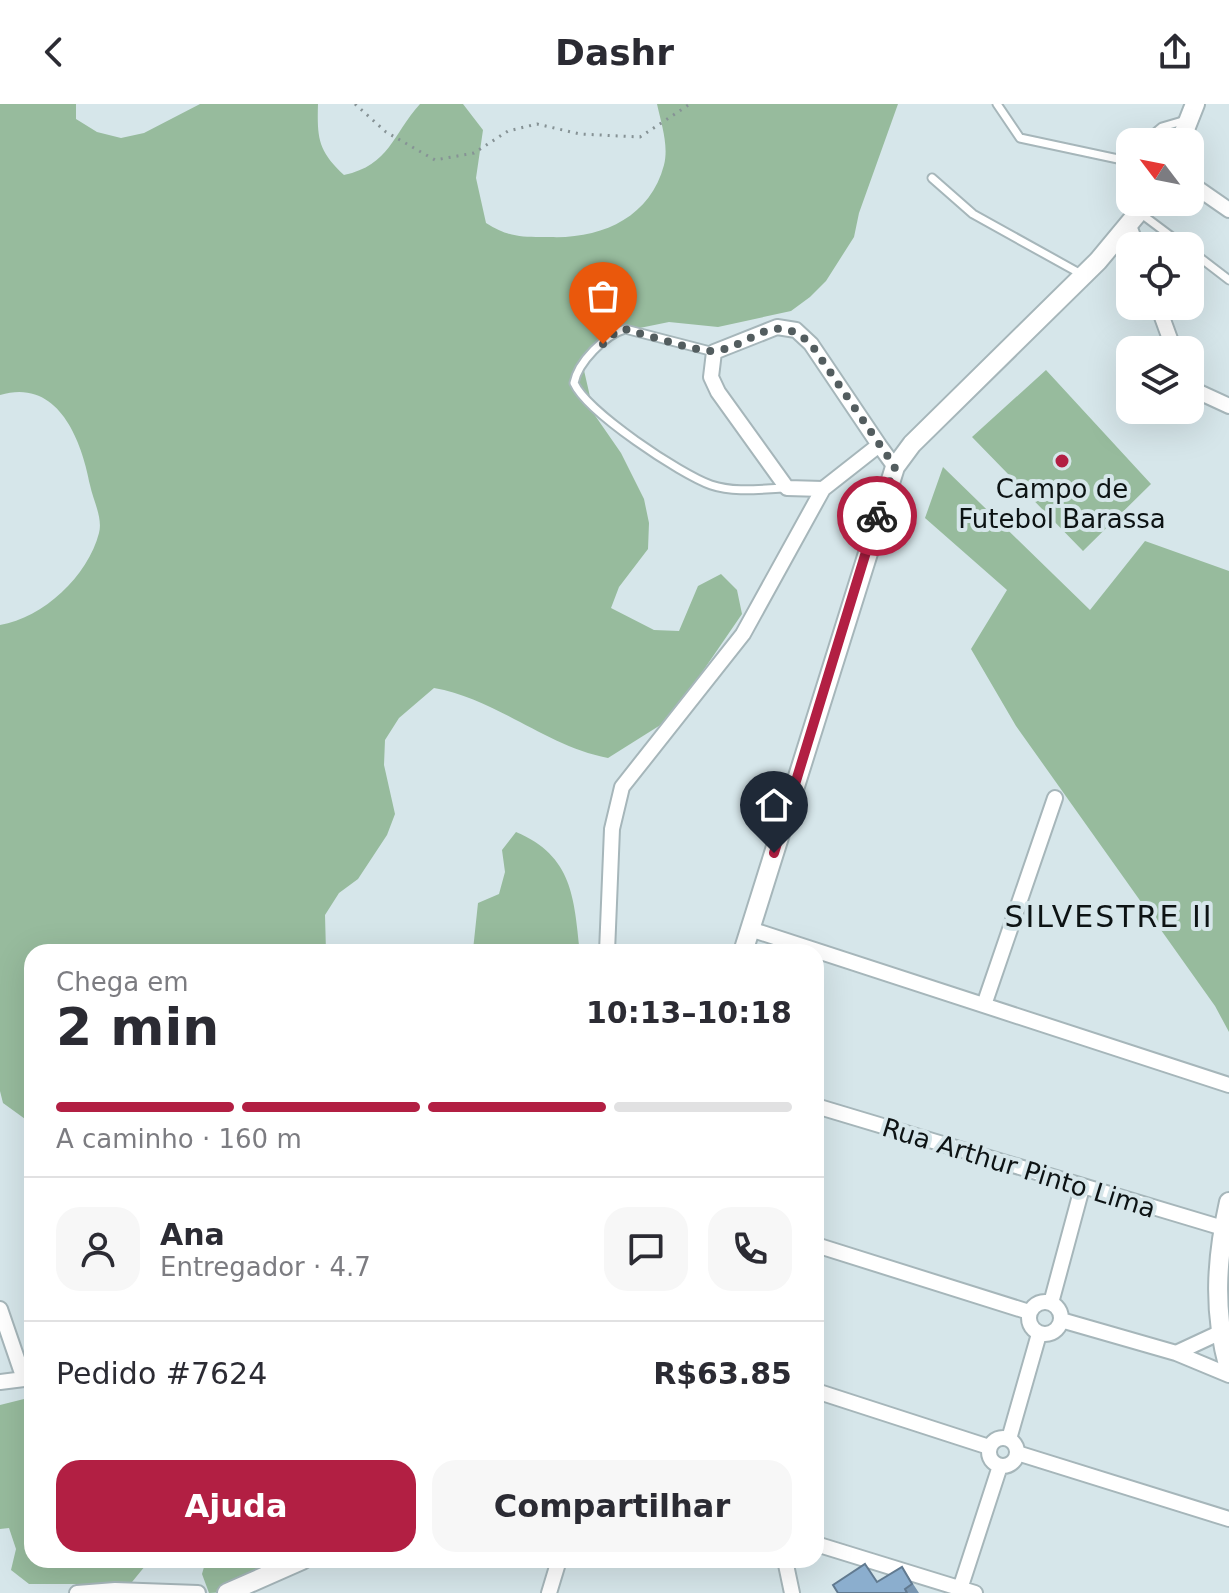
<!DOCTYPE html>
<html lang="pt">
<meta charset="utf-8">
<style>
body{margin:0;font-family:"DejaVu Sans",sans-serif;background:#f7f7f7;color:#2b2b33;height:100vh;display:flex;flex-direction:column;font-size:30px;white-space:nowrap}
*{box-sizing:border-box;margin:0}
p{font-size:26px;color:#7c7c81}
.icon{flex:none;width:44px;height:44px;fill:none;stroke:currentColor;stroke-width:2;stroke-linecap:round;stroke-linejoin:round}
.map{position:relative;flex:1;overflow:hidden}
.details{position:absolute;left:24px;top:840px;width:800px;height:624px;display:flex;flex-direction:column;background:#fff;border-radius:24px;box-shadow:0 8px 32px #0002}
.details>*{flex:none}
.needle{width:52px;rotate:302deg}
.controls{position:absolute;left:1116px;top:24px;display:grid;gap:16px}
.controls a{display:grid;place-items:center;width:88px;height:88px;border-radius:16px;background:#fff;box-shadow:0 8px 32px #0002;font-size:40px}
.pin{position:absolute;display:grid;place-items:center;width:68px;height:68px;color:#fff;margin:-82px -34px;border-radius:50% 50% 50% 0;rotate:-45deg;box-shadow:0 0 8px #0007}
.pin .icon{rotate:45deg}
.courier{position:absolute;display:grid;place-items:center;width:80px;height:80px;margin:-40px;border:6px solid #b21f43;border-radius:50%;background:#fff;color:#222;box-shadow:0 2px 10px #0007}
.overview em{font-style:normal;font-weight:600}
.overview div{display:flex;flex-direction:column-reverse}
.overview{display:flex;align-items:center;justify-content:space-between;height:136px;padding:0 32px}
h1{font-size:52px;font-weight:600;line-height:60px}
.bar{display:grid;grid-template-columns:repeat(4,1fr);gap:12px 8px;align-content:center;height:96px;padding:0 32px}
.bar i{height:10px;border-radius:6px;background:#e1e1e2}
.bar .current{background:#b21f43}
.bar p{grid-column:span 4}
.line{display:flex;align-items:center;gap:20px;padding:0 32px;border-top:2px solid #e1e1e2}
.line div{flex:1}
.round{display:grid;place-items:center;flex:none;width:84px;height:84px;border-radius:24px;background:#f7f7f7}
.primary-button{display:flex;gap:16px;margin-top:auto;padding:16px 32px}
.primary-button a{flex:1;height:92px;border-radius:24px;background:#b21f43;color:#fff;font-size:32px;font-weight:600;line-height:92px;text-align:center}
.primary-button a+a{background:#f7f7f7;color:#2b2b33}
header{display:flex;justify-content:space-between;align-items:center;height:104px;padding:0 32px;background:#fff;font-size:36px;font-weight:600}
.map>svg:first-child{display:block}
.green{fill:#97bb9d}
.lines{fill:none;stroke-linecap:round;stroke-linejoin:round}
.service-casing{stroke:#a6b6ba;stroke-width:11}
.minor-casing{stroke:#a6b6ba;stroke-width:18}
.tertiary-casing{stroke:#a6b6ba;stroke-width:22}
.path{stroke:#869295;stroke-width:3;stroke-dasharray:2 6;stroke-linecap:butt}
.service{stroke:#fff;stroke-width:7}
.minor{stroke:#fff;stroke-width:14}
.tertiary{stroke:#fff;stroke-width:18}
.wall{fill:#7896b1}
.building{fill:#8baece;stroke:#617a90;stroke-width:2}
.done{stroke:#535d5f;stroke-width:8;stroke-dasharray:0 14.4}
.route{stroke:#b21f43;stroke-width:10}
.poi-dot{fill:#b21f43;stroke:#d6e6ea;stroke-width:3}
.labels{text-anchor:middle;stroke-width:8;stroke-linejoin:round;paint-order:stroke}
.poi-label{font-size:26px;fill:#0d1314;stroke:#d6e6ea}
.street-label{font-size:26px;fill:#0d1314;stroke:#d6e6ea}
.quarter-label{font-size:30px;letter-spacing:2px;fill:#0d1314;stroke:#d6e6ea}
</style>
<header><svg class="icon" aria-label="back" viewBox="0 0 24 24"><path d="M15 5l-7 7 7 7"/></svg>Dashr<svg class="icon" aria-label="share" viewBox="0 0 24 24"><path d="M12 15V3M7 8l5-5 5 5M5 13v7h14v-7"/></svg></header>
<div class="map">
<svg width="1229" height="1489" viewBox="0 0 1229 1489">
<rect width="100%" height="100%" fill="#d6e6ea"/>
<path class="green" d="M 0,0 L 76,0 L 76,15 L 97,28 L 121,34 L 144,29 L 200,0 L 318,0 C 317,34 318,47 344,71 C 390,61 392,31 420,0 L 463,0 L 483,26 L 476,74 L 486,119 C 510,134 522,133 550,133 C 601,135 650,114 664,61 C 669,41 661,19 657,0 L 898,0 L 859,109 L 854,133 L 826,177 L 810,193 L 791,207 L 718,223 L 669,218 L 620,228 L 598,240 L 583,262 L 594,310 L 621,349 L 644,395 L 649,419 L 648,445 L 619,483 L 611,504 L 654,526 L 679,527 L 698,482 L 721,470 L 737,486 L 742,510 L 670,615 L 608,654 C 545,642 497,595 434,584 L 399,614 L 385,636 L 384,661 L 395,710 L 387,731 L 358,775 L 339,789 L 325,811 L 326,848 L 32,848 L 32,1020 L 3,999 L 0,987 L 0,521 C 43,514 88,472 99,429 C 103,414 93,396 90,381 C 82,338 59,273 0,291 Z
M 1046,266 L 1151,380 L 1083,447 L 972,333 Z
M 943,363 L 1090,506 L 1145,437 L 1229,467 L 1229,928 L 1215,902 L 1016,622 L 971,545 L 1007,486 L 925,414 Z
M 516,728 C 573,752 574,794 580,848 L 473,846 L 478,799 L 499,790 L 505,768 L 502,746 Z
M 32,1293 L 32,1456 L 150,1456 L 123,1489 L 100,1489 L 75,1480 L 29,1480 L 11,1466 L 16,1445 L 9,1424 L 0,1425 L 0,1301 Z
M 206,1456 L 277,1456 C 268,1477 230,1489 209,1489 L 202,1470 Z"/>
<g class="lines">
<defs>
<path id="service" d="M 997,0 L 1020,34 L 1118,55 L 1130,50
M 1144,38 L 1162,23 L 1186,16
M 932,74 L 973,110 L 1081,170
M 1140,109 L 1184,142
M 1190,146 L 1229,176
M 714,248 L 625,225 C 605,231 578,258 574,279 C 587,308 680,370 711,381 C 735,389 761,385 785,384"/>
<path id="minor" d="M 1190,79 L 1229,106
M 1129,122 L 1137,142
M 1158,202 L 1174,246
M 1190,284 L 1229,302
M 823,385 L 787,384 L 718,288 L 711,273 L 714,248 L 777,223 L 796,226 L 811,240 L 879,341
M 750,825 L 1229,981
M 607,848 L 612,725 L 622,683 L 743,530 L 823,385 L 879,341 L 895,363
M 984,901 L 1055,694
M 816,1002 L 1223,1124
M 816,1141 L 1029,1208
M1029 1214a16 16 0 1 1 32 0a16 16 0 1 1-32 0Z
M 1051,1199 L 1082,1084
M 0,1205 L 24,1275
M 1061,1216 L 1176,1249 L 1229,1271
M 1176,1249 L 1219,1229
M 0,1278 L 32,1274
M 816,1287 L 989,1343
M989 1348a14 14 0 1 1 28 0a14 14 0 1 1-28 0Z
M 1009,1335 L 1039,1230
M 1017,1349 L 1229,1415
M 816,1440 L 975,1489
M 785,1456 L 792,1489
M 960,1485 L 1000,1362
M 77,1489 L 115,1486 L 198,1489
M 549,1489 L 559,1456"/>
<path id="tertiary" d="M 1180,38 L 1195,0
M 743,848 L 895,363 L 912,340 L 1098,157 L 1147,98
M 1229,1098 C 1216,1156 1213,1207 1229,1265
M 227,1489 L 302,1456"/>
</defs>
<use href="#service" class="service-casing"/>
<use href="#minor" class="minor-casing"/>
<use href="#tertiary" class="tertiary-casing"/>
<path class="path" d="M 355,0 L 386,28 L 435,56 L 474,49 L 508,27 L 537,20 L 580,30 L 640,33 L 690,0"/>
<use href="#service" class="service"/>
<use href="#minor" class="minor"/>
<use href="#tertiary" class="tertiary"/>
</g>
<path class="wall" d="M 902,1463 L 919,1489 L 838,1489 L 878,1478 Z"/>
<path class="building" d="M 865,1460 L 877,1478 L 902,1463 L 912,1480 L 905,1485 L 907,1489 L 838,1489 L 833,1481 Z"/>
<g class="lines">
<path class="done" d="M 603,240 L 616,228 L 625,225 C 643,230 701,249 716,247 C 755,240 773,205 811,240 L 895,363 L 877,412"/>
<path class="route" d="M 774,749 L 877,412"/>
</g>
<circle class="poi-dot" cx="1062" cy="357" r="8"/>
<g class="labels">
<g class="poi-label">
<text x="1062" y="394">Campo de<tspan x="1062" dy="30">Futebol Barassa</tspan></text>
</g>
<g class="street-label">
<text transform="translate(1019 1064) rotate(17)" y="9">Rua Arthur Pinto Lima</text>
</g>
<g class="quarter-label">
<text x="1109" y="823">SILVESTRE II</text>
</g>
</g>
</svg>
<div class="controls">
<a><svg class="needle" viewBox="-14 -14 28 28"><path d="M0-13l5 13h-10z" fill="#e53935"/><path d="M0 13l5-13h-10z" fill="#7c7c81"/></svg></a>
<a><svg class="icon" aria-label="locate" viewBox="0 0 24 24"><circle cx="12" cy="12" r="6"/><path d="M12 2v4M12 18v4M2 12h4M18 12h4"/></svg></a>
<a><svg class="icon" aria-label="layers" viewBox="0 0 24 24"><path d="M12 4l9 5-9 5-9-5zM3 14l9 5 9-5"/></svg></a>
</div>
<div class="pin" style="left:603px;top:240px;background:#ea580c"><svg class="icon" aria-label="bag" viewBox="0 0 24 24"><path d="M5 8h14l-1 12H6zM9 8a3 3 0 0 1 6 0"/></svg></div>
<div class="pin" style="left:774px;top:749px;background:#1f2937"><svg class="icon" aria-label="home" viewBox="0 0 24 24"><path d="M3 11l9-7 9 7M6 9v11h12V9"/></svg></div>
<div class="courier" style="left:877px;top:412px"><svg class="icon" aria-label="bike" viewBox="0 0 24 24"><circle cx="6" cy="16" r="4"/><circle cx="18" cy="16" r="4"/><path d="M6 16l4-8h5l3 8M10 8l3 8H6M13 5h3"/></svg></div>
<section class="details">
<div class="overview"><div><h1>2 min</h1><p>Chega em</p></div><em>10:13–10:18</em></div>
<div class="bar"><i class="current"></i><i class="current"></i><i class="current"></i><i></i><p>A caminho · 160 m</p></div>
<div class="line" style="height:144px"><a class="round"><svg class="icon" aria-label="person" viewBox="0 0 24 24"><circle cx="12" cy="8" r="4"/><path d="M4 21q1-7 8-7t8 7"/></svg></a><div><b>Ana</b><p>Entregador · 4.7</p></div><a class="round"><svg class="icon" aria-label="chat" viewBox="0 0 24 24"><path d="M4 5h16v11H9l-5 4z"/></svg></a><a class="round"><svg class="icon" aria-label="phone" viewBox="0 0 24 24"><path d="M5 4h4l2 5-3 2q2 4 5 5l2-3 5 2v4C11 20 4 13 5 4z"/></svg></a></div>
<div class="line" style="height:104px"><div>Pedido #7624</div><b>R$63.85</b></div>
<div class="primary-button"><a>Ajuda</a><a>Compartilhar</a></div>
</section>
</div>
